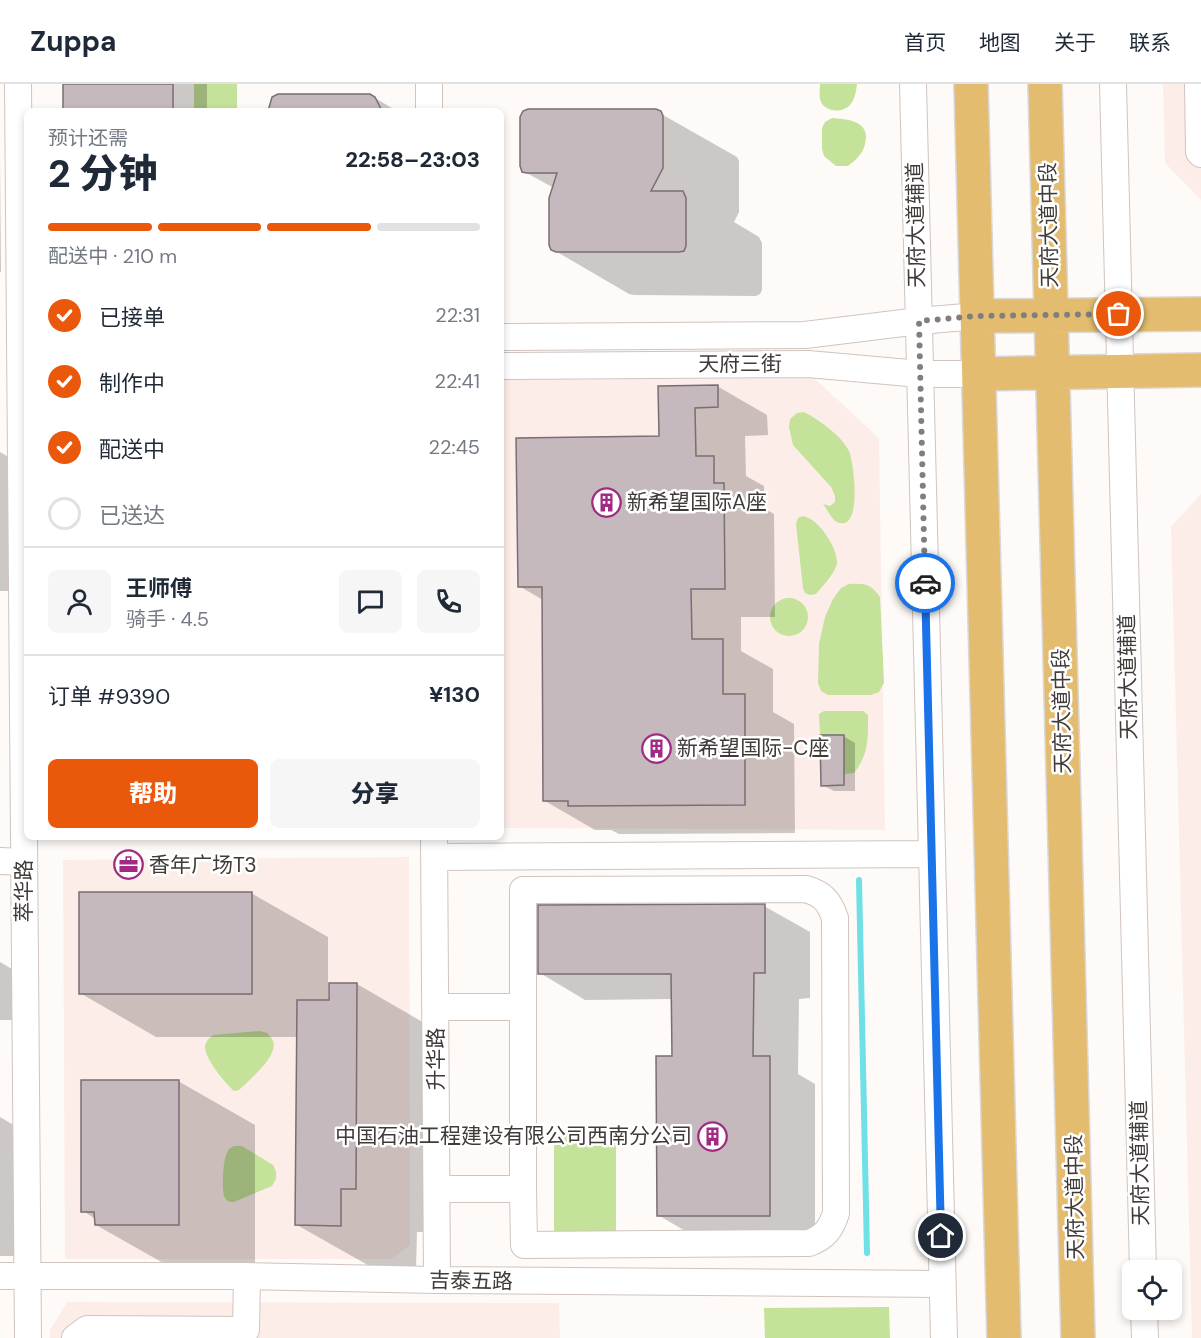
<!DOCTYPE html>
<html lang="zh">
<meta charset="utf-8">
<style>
body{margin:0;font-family:"DM Sans","Noto Sans SC",sans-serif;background:#f6f6f7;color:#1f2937;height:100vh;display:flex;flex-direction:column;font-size:22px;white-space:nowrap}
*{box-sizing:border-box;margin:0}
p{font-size:20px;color:#747a83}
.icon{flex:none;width:33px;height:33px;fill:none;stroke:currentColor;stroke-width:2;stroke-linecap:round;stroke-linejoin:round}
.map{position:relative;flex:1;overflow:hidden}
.sheet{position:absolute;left:24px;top:24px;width:480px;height:732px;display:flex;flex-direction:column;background:#fff;border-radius:9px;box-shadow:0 3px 9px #0003}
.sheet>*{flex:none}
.tools{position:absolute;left:1122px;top:1176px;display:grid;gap:12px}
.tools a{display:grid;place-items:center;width:60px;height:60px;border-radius:9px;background:#fff;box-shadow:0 3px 9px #0003;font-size:30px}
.pin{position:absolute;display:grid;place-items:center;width:51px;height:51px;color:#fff;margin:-26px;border:3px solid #fff;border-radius:50%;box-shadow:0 2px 6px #0007}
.courier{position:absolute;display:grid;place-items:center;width:60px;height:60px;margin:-30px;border:4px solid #1a73e8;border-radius:50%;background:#fff;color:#222;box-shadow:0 2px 8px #0007}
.summary em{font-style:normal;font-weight:800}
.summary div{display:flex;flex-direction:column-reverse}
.summary{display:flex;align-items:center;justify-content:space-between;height:102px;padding:0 24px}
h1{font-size:39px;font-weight:800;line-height:45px}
.bar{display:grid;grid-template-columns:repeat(4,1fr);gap:9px 6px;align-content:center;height:72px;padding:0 24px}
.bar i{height:8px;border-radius:4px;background:#e0e1e3}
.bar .active{background:#ea580c}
.bar p{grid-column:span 4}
.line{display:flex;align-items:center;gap:15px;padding:0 24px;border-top:2px solid #e0e1e3}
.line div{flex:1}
.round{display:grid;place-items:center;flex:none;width:63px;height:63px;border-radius:9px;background:#f6f6f7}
ol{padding:0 24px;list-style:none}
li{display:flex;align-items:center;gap:18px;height:66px}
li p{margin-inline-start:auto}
li .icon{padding:6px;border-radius:50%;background:#ea580c;color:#fff;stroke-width:4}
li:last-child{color:#747a83}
li i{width:33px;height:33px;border:3px solid #e0e1e3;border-radius:50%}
.primary-button{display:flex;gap:12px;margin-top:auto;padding:12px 24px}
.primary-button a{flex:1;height:69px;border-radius:9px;background:#ea580c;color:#fff;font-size:24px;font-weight:800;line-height:69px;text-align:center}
.primary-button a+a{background:#f6f6f7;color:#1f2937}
header{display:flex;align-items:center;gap:36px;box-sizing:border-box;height:84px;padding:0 30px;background:#fff;border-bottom:2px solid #e0e1e3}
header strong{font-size:28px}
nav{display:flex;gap:33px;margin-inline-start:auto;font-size:21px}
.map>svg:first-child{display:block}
.commercial{fill:#fdede9}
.green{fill:#c4e299}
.shadow{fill:#0003}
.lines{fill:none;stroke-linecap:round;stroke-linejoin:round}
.stream{stroke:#6ee0e6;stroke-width:6}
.building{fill:#c5b9be;stroke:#796e73;stroke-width:1.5}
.minor-casing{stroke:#d0c4bf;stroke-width:28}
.major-casing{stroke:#d9d8d7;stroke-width:36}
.minor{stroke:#fff;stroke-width:26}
.major{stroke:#e3bc6f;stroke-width:33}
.done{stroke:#827e7c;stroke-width:6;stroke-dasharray:0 10.8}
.route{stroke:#1a73e8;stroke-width:8}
.labels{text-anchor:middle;stroke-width:5;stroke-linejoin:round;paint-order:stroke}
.street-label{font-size:21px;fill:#403b39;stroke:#fff}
.poi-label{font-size:21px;fill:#403b39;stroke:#fff;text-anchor:start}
</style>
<header>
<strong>Zuppa</strong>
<nav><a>首页</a><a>地图</a><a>关于</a><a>联系</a></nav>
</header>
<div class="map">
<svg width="1201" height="1254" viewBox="0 0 1201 1254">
<rect width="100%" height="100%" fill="#fefaf7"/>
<path class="commercial" d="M 1163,0 L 1201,0 L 1201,116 L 1165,79 Z
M 814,294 L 879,354 L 885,746 L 501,744 L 501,296 Z
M 1201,410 L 1201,1254 L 1192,1254 L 1171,443 Z
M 409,773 L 410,1161 L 391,1175 L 65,1175 L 63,776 Z
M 67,1218 L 559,1219 L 560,1254 L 50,1254 L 50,1246 Z"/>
<path class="green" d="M 194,0 L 237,0 L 237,27 L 194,27 Z
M 820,0 L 857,0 C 856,9 854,21 844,25 C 835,29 822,25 820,15 C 819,11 820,4 820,0 Z
M 832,34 C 845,35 867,36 866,54 C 865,61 864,66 859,72 C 856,76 851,79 848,82 L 836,82 L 824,72 L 822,65 L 822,44 L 825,38 Z
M 804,328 C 818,335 842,352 849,367 C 854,378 863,450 837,438 C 831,435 827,425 823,420 L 830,422 L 835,418 L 835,412 L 831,403 L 793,361 L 789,343 L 790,335 L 797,329 Z
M 803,432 C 818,434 838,464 837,479 C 836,488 822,503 816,510 L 810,511 L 805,509 L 803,504 L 796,440 L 798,434 Z
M 849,500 C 865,499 871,500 880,513 L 884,599 L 879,608 L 871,611 L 828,611 L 821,607 L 818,599 L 819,560 L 825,533 L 833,515 L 841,504 Z
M770 533a19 19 0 1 1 38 0a19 19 0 1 1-38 0Z
M 824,627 L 863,627 L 868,631 C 868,655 869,670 854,689 L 844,690 L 843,651 L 820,651 L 819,630 Z
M 260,947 L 267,949 C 269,951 272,954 273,957 C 279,972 249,996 239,1006 L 234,1007 C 225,999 204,974 205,962 C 206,957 209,954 213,951 Z
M 554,1050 L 616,1050 L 616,1152 L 554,1152 Z
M 234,1062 L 242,1062 L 273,1081 L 276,1087 L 276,1095 L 272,1102 L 234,1118 C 230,1118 228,1118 225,1114 C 221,1108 223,1075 227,1069 C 229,1064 229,1065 234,1062 Z
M 889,1223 L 890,1254 L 765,1254 L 764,1224 Z"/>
<path class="shadow" d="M 65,0 L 207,0 L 207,27 L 65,27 Z
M 375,14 L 397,27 L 272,27 Z
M 656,27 L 737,73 L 739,77 L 739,128 L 734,138 L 759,153 L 762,159 L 762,206 L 760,210 L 756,212 L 634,211 L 629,210 L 552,165 L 554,104 L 523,87 Z
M 0,70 L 1,188 L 0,188 Z
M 717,302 L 767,331 L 768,351 L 745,352 L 746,392 L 764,402 L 764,424 L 774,430 L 775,533 L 741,533 L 741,567 L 773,585 L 773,628 L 794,640 L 795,749 L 619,750 L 611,746 L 595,746 L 545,717 L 543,516 L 519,502 L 660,354 Z
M 0,368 L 27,384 L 27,507 L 0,507 Z
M 843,652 L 855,659 L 855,707 L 834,707 L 822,701 Z
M 251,809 L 328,853 L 328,917 L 331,917 L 357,900 L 433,944 L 432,1148 L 417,1148 L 416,1185 L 373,1184 L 297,1141 L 298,953 L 156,953 L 80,909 Z
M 764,822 L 810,848 L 810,914 L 799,915 L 798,990 L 815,1000 L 815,1157 L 704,1158 L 658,1131 L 673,974 L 673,915 L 585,916 L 540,889 Z
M 0,878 L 17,888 L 17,936 L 0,936 Z
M 178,997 L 255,1041 L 255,1184 L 172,1184 L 96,1141 L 96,1135 L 83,1127 Z
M 0,1033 L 24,1047 L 24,1172 L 0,1172 Z"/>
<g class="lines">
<path class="stream" d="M 859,796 L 867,1169"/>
</g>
<path class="building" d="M 63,0 L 173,0 L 173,27 L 63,27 Z
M 278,10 L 370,10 L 375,13 L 382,27 L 268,27 L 272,13 Z
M 528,25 L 656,25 L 661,27 L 663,32 L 663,84 L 651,107 L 683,107 L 686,114 L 686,162 L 684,167 L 679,168 L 556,168 L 551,166 L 549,161 L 549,114 L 557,89 L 527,89 L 522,88 L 520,82 L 520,33 L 523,27 Z
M 718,301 L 718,323 L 695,324 L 696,372 L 714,372 L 714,399 L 724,399 L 725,505 L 691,505 L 692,555 L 723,555 L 723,610 L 745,610 L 745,721 L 568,722 L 568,717 L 543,717 L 542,503 L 518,503 L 516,354 L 659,352 L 658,302 Z
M 820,651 L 844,651 L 844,701 L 821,702 Z
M 79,808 L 252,808 L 252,910 L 79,910 Z
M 765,820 L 765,889 L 754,889 L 753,972 L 770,972 L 770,1132 L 657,1132 L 656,972 L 672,972 L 671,890 L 538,890 L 538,821 Z
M 329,899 L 357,899 L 356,1105 L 341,1105 L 341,1142 L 295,1141 L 297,916 L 329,916 Z
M 81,996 L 179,996 L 179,1141 L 95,1141 L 94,1128 L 81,1128 Z"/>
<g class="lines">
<defs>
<path id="minor" d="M 18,0 L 28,1254
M 429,0 L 429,27
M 913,0 L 944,1254
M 1113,0 L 1143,1186
M 1198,0 L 1199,68 L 1201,70
M 501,253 L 805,251 L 919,237 L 977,232
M 501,282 L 808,280 L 920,290 L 979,290
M 434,753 L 437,1196
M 435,773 L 932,770
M 0,777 L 24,778
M 436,923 L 523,923
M 437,1105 L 523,1105 L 524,1161 L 809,1159 C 825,1153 831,1145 836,1129 L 835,834 C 829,817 823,810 806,805 L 523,806 L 523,1105
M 0,1192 L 247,1192 L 437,1196 L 942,1200
M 1144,1226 L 1145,1254
M 75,1254 L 87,1245 L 246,1246 L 247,1192"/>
<path id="major" d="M 971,0 L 1004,1254
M 1045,0 L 1078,1254
M 977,232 L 1201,230
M 979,290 L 1201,286"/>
</defs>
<use href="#minor" class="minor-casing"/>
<use href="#major" class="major-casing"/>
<use href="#minor" class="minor"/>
<use href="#major" class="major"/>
</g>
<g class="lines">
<path class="done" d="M 925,499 L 919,237 L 977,232 L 1119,230"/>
<path class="route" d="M 925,499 L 941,1152"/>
</g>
<defs>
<symbol id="building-ring" viewBox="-11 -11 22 22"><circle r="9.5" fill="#fff" stroke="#a12b84" stroke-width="1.5"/><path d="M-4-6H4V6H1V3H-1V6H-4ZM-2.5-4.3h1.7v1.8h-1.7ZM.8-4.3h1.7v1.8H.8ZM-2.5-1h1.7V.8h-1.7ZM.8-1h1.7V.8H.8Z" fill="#a12b84"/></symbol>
<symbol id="office-ring" viewBox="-11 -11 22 22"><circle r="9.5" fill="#fff" stroke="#a12b84" stroke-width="1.5"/><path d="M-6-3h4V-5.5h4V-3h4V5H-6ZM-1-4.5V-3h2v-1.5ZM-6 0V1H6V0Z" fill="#a12b84"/></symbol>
</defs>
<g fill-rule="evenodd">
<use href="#building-ring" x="590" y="402" width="33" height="33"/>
<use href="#building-ring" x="640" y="648" width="33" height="33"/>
<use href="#office-ring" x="112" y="764" width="33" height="33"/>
<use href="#building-ring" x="696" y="1036" width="33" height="33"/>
</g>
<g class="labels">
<g class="street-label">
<text transform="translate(916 141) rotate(-91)" y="7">天府大道辅道</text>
<text transform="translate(1049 141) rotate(-91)" y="7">天府大道中段</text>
<text x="740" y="287">天府三街</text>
<text transform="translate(1128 593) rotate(-91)" y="7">天府大道辅道</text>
<text transform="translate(1062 627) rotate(-91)" y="7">天府大道中段</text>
<text transform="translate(24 807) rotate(-90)" y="7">萃华路</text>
<text transform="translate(436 975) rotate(-90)" y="7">升华路</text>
<text transform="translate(1140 1079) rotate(-91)" y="7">天府大道辅道</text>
<text transform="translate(1075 1113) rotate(-91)" y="7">天府大道中段</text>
<text transform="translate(471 1197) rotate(1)" y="7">吉泰五路</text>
</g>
<g class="poi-label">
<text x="627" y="425">新希望国际A座</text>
<text x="677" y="671">新希望国际-C座</text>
<text x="149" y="788">香年广场T3</text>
<text x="692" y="1059" text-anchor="end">中国石油工程建设有限公司西南分公司</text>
</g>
</g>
</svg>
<div class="tools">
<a><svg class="icon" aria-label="locate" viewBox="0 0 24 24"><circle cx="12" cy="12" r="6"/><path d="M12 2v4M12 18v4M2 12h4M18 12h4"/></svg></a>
</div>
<div class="pin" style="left:1119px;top:230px;background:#ea580c"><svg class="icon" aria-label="bag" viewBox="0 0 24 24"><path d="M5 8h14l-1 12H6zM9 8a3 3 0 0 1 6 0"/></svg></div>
<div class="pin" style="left:941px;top:1152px;background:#1f2937"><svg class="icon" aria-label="home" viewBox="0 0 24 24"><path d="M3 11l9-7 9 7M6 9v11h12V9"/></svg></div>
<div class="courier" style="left:925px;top:499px"><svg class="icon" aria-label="car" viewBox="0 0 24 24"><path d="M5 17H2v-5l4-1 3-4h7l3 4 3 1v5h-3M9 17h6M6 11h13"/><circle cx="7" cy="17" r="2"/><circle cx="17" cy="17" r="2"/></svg></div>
<section class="sheet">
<div class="summary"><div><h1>2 分钟</h1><p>预计还需</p></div><em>22:58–23:03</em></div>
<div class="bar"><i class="active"></i><i class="active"></i><i class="active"></i><i></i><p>配送中 · 210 m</p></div>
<ol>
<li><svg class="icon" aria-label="check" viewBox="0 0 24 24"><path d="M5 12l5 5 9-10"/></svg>已接单<p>22:31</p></li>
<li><svg class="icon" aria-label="check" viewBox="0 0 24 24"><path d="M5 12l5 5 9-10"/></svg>制作中<p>22:41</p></li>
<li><svg class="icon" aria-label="check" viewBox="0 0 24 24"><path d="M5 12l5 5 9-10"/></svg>配送中<p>22:45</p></li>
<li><i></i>已送达</li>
</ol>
<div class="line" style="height:108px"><a class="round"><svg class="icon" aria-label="person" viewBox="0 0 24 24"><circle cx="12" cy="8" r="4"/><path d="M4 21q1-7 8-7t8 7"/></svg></a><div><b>王师傅</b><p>骑手 · 4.5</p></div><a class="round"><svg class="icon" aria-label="chat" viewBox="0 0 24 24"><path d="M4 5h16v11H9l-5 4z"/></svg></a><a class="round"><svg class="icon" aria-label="phone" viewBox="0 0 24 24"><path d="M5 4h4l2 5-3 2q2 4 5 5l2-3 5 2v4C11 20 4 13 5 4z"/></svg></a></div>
<div class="line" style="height:78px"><div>订单 #9390</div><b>¥130</b></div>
<div class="primary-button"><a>帮助</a><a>分享</a></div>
</section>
</div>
